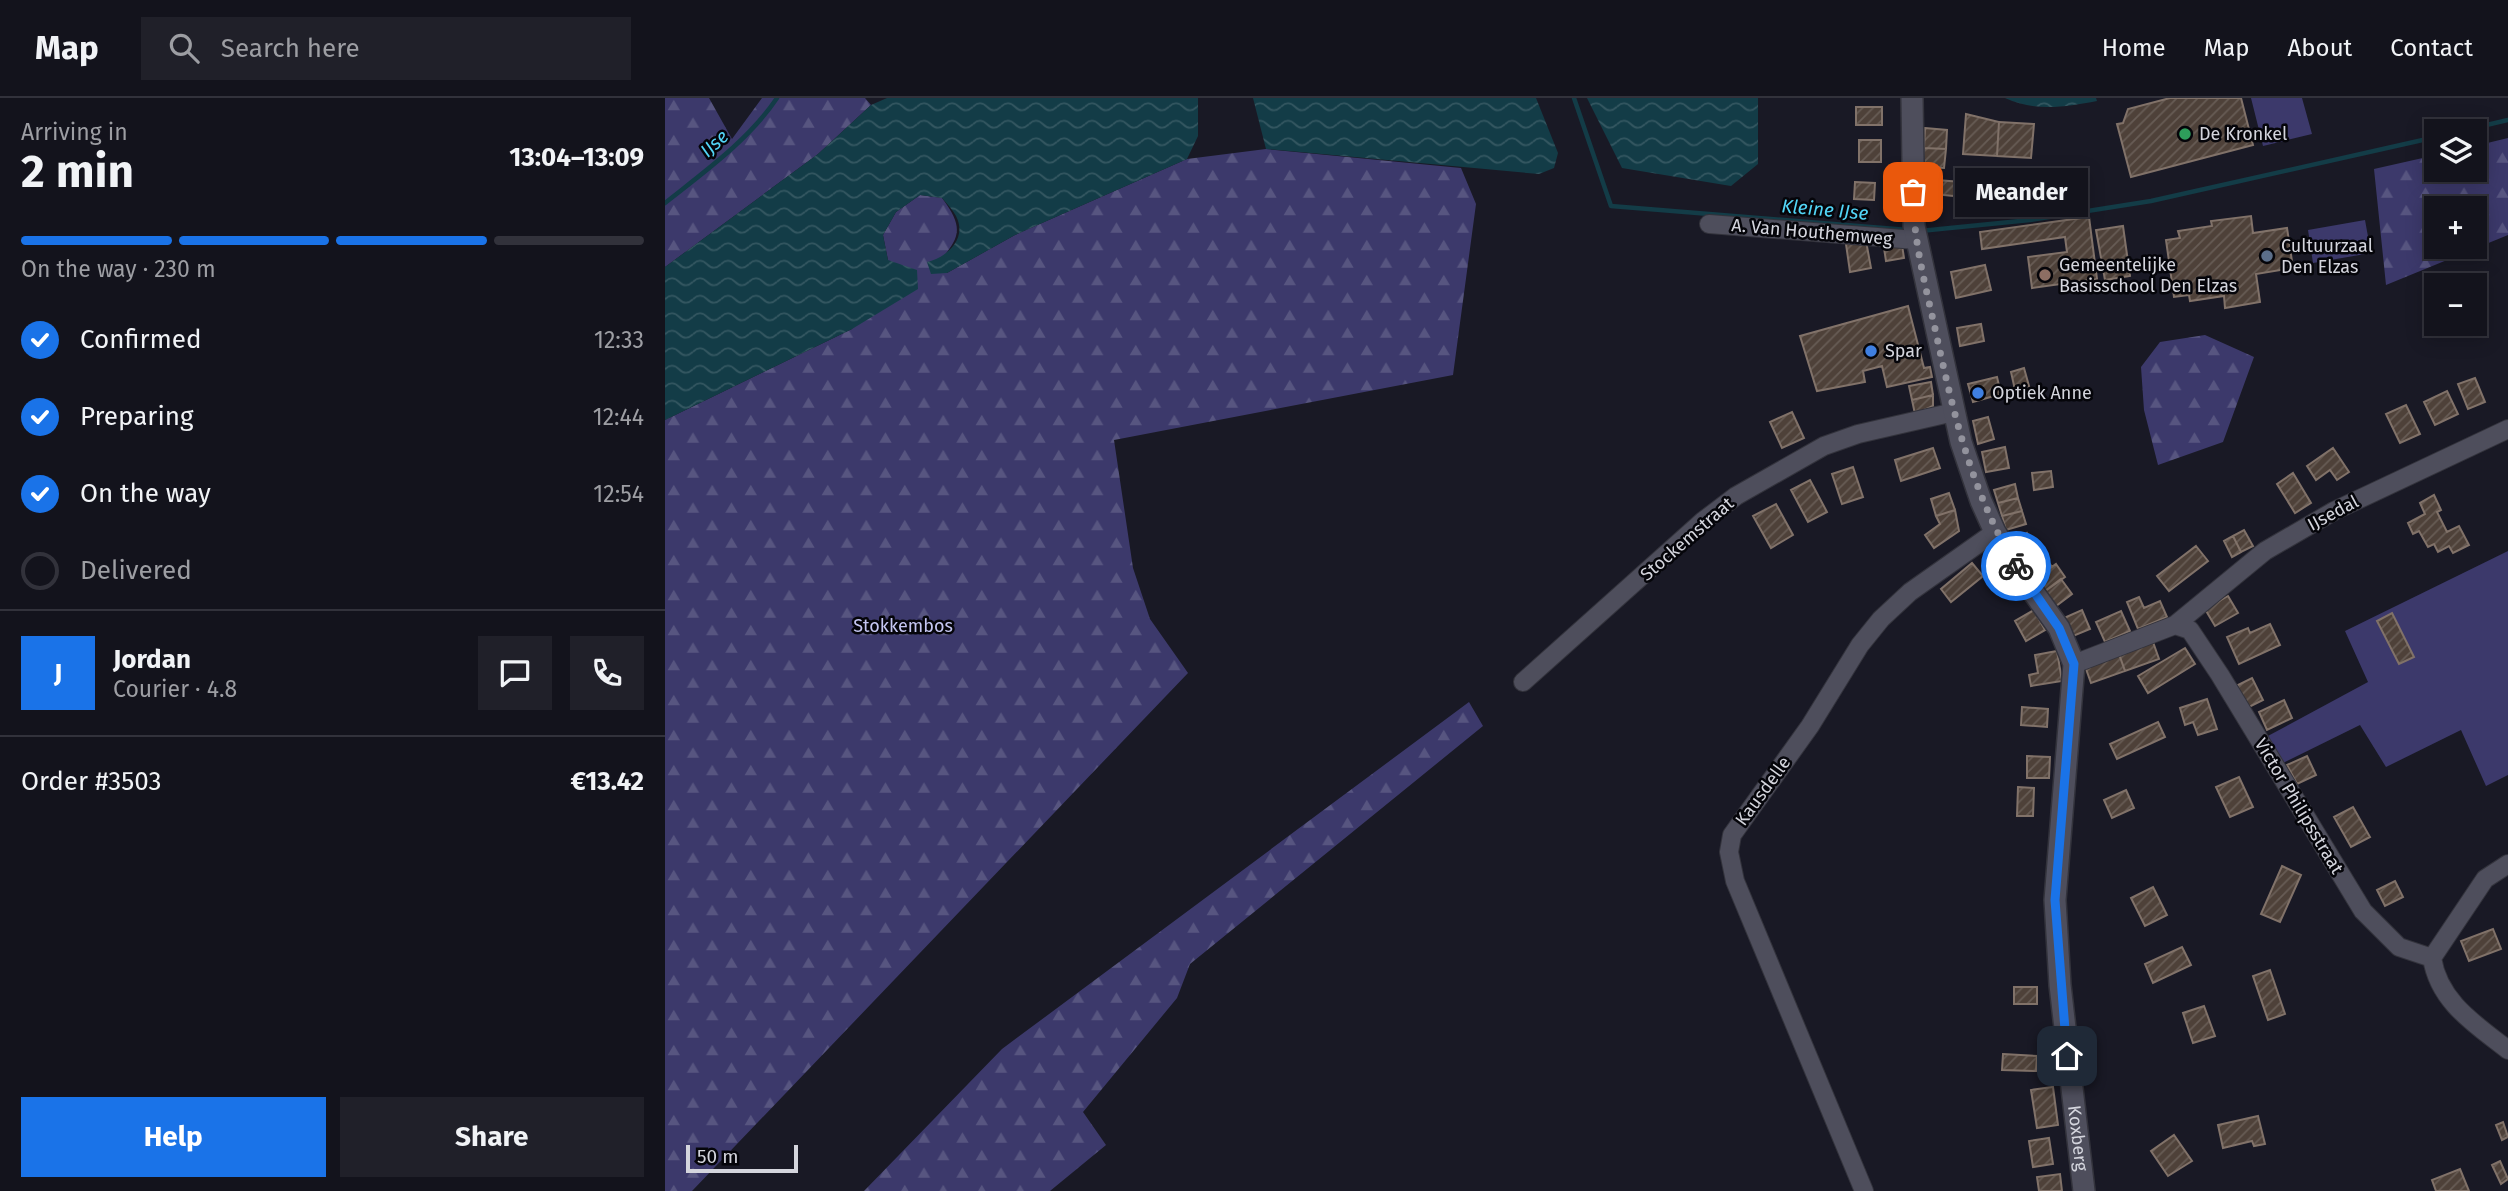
<!DOCTYPE html>
<meta charset="utf-8">
<style>
body{margin:0;font-family:"Fira Sans",sans-serif;background:#202029;color:#f1f3f6;height:100vh;display:flex;flex-direction:column;font-size:26px;white-space:nowrap}
*{box-sizing:border-box;margin:0}
p{font-size:23px;color:#9d9ea3}
.icon{flex:none;width:38px;height:38px;fill:none;stroke:currentColor;stroke-width:2;stroke-linecap:round;stroke-linejoin:round}
.map{position:relative;flex:1;overflow:hidden}
.drawer{display:flex;flex-direction:column;background:#13131c;width:665px}
.drawer>*{flex:none}
.tools{position:absolute;left:1759px;top:21px;display:grid;gap:14px}
.tools a{display:grid;place-items:center;width:63px;height:63px;border-radius:0px;background:#13131c;box-shadow:0 4px 18px #0003,0 0 0 2px #32323b;font-size:35px}
.scale{position:absolute;left:21px;bottom:18px;width:112px;box-sizing:border-box;padding-left:7px;border:4px solid #d4d5dd;border-top:0;font-size:19px;line-height:24px;white-space:nowrap;color:#d4d5dd;-webkit-text-stroke:5px #05050a;paint-order:stroke}
.pin{position:absolute;display:grid;place-items:center;width:60px;height:60px;color:#fff;margin:-30px;border-radius:14px;box-shadow:0 4px 10px #0006}
.courier{position:absolute;display:grid;place-items:center;width:70px;height:70px;margin:-35px;border:5px solid #1a73e8;border-radius:50%;background:#fff;color:#222;box-shadow:0 2px 9px #0007}
.bubble{position:absolute;height:49px;border-radius:0px;background:#13131c;box-shadow:0 4px 18px #0003,0 0 0 2px #32323b;font-size:23px;font-weight:700;line-height:49px;text-align:center}
.headline em{font-style:normal;font-weight:700}
.headline div{display:flex;flex-direction:column-reverse}
.headline{display:flex;align-items:center;justify-content:space-between;height:119px;padding:0 21px}
h1{font-size:46px;font-weight:700;line-height:52px}
.bar{display:grid;grid-template-columns:repeat(4,1fr);gap:10px 7px;align-content:center;height:84px;padding:0 21px}
.bar i{height:9px;border-radius:5px;background:#32323b}
.bar .current{background:#1a73e8}
.bar p{grid-column:span 4}
.line{display:flex;align-items:center;gap:18px;padding:0 21px;border-top:2px solid #32323b}
.line div{flex:1}
.round{display:grid;place-items:center;flex:none;width:74px;height:74px;border-radius:0px;background:#202029}
ol{padding:0 21px;list-style:none}
li{display:flex;align-items:center;gap:21px;height:77px}
li p{margin-inline-start:auto}
li .icon{padding:7px;border-radius:50%;background:#1a73e8;color:#fff;stroke-width:4}
li:last-child{color:#9d9ea3}
li i{width:38px;height:38px;border:4px solid #32323b;border-radius:50%}
.action{display:flex;gap:14px;margin-top:auto;padding:14px 21px}
.action a{flex:1;height:80px;border-radius:0px;background:#1a73e8;color:#fff;font-size:28px;font-weight:700;line-height:80px;text-align:center}
.action a+a{background:#202029;color:#f1f3f6}
header{display:flex;align-items:center;gap:42px;box-sizing:border-box;height:98px;padding:0 35px;background:#13131c;border-bottom:2px solid #32323b}
header strong{font-size:33px}
nav{display:flex;gap:38px;margin-inline-start:auto;font-size:24px}
.search{width:490px;height:63px;background:#202029;display:flex;align-items:center;gap:18px;box-sizing:border-box;padding:0 24px;border-radius:0px;color:#9d9ea3;font-size:26px}
main{display:flex;flex:1;min-height:0}
.map>svg:first-child{display:block}
.grass{fill:#3c396b}
.forest{fill:url(#forest-firs);fill-rule:evenodd}
.water{fill:url(#water-waves)}
.lines{fill:none;stroke-linecap:round;stroke-linejoin:round}
.stream{stroke:#133c47;stroke-width:4.5}
.building{fill:url(#building-hatch);stroke:#817269;stroke-width:2}
.street-casing{stroke:#33333c;stroke-width:20}
.secondary-casing{stroke:#33333c;stroke-width:24}
.street{stroke:#4e4e5c;stroke-width:18}
.secondary{stroke:#4e4e5c;stroke-width:21}
.done{stroke:#93939d;stroke-width:7;stroke-dasharray:0 12.6}
.route{stroke:#1a73e8;stroke-width:9}
.leisure-dot{fill:#2e9e5b;stroke:#05050a;stroke-width:2.5}
.service-dot{fill:#5c6f8a;stroke:#05050a;stroke-width:2.5}
.education-dot{fill:#8d6e63;stroke:#05050a;stroke-width:2.5}
.shop-dot{fill:#3f7fe0;stroke:#05050a;stroke-width:2.5}
.labels{text-anchor:middle;stroke-width:5;stroke-linejoin:round;paint-order:stroke}
.poi-label{font-size:18px;fill:#d4d5dd;stroke:#05050a;text-anchor:start}
.street-label{font-size:18px;fill:#d4d5dd;stroke:#05050a}
.park-label{font-size:18px;fill:#c5c6f2;stroke:#05050a}
.water-label{font-size:19px;font-style:italic;fill:#52d5f6;stroke:#05050a}
</style>
<header>
<strong>Map</strong>
<div class="search"><svg class="icon" aria-label="search" viewBox="0 0 24 24"><circle cx="10" cy="10" r="6"/><path d="M15 15l6 6"/></svg>Search here</div>
<nav><a>Home</a><a>Map</a><a>About</a><a>Contact</a></nav>
</header>
<main>
<section class="drawer">
<div class="headline"><div><h1>2 min</h1><p>Arriving in</p></div><em>13:04–13:09</em></div>
<div class="bar"><i class="current"></i><i class="current"></i><i class="current"></i><i></i><p>On the way · 230 m</p></div>
<ol>
<li><svg class="icon" aria-label="check" viewBox="0 0 24 24"><path d="M5 12l5 5 9-10"/></svg>Confirmed<p>12:33</p></li>
<li><svg class="icon" aria-label="check" viewBox="0 0 24 24"><path d="M5 12l5 5 9-10"/></svg>Preparing<p>12:44</p></li>
<li><svg class="icon" aria-label="check" viewBox="0 0 24 24"><path d="M5 12l5 5 9-10"/></svg>On the way<p>12:54</p></li>
<li><i></i>Delivered</li>
</ol>
<div class="line" style="height:126px"><b class="round" style="background:#1a73e8;color:#fff">J</b><div><b>Jordan</b><p>Courier · 4.8</p></div><a class="round"><svg class="icon" aria-label="chat" viewBox="0 0 24 24"><path d="M4 5h16v11H9l-5 4z"/></svg></a><a class="round"><svg class="icon" aria-label="phone" viewBox="0 0 24 24"><path d="M5 4h4l2 5-3 2q2 4 5 5l2-3 5 2v4C11 20 4 13 5 4z"/></svg></a></div>
<div class="line" style="height:91px"><div>Order #3503</div><b>€13.42</b></div>
<div class="action"><a>Help</a><a>Share</a></div>
</section>
<div class="map">
<svg width="1843" height="1093" viewBox="0 0 1843 1093">
<defs>
<pattern id="forest-firs" width="22" height="20" patternUnits="userSpaceOnUse" patternTransform="scale(1.75)"><rect width="22" height="20" fill="#3c396b"/><path d="M5 1l3.5 6h-7zM16 11l3.5 6h-7z" fill="#575580"/></pattern>
<pattern id="water-waves" width="16" height="10" patternUnits="userSpaceOnUse" patternTransform="scale(1.75)"><rect width="16" height="10" fill="#133c47"/><path d="M0 5q4-4 8 0t8 0" fill="none" stroke="#345761"/></pattern>
<pattern id="building-hatch" width="6" height="6" patternUnits="userSpaceOnUse" patternTransform="scale(1.75)"><rect width="6" height="6" fill="#4e4139"/><path d="M-1 1l2-2M0 6l6-6M5 7l2-2" fill="none" stroke="#675c55"/></pattern>
</defs>
<rect width="100%" height="100%" fill="#191925"/>
<path class="grass" d="M 1586,0 L 1637,0 L 1647,36 L 1598,48 Z
M 1700,122 L 1706,155 L 1648,165 L 1643,132 Z
M 1843,453 L 1843,677 L 1821,688 L 1796,632 L 1721,669 L 1695,627 L 1618,665 L 1601,639 L 1703,584 L 1680,533 Z"/>
<path class="forest" d="M 0,0 L 44,0 L 67,41 L 97,0 L 200,0 L 206,7 L 153,56 L 0,169 Z
M 1843,40 L 1843,137 L 1721,187 L 1709,71 L 1771,57 L 1771,72 L 1810,72 L 1810,48 ZM 1810,110 L 1810,149 L 1771,149 L 1771,110 Z
M 601,51 L 796,70 L 811,106 L 788,277 L 449,342 L 468,470 L 485,521 L 523,575 L 27,1093 L 0,1093 L 0,322 L 187,231 L 223,162 L 218,137 L 231,114 L 255,97 L 277,100 C 305,137 289,143 266,175 L 282,175 L 350,137 L 522,61 Z
M 1540,237 L 1589,259 L 1558,344 L 1493,367 L 1479,312 L 1476,269 L 1495,244 Z
M 804,604 L 818,628 L 525,866 L 512,900 L 418,1014 L 441,1047 L 385,1093 L 199,1093 L 337,951 Z"/>
<path class="water" d="M 222,0 L 533,0 L 533,38 L 522,61 L 350,137 L 282,175 L 266,176 L 262,164 C 281,160 303,141 291,118 C 288,112 282,106 277,100 L 255,97 L 231,114 L 218,137 L 223,162 L 252,172 L 253,191 L 187,231 L 0,322 L 0,169 L 153,56 L 206,7 Z
M 588,0 L 871,0 L 893,55 L 889,70 L 874,76 L 601,51 Z
M 922,0 L 1093,0 L 1093,66 L 1066,88 L 957,70 Z
M 1340,0 L 1431,0 L 1432,3 C 1400,9 1370,14 1340,0 Z"/>
<g class="lines">
<path class="stream" d="M 909,0 L 946,108 L 1243,132
M 1796,33 L 1843,22
M 0,105 C 39,74 84,42 112,0
M 1255,133 L 1365,122 L 1486,103 L 1771,39"/>
</g>
<path class="building" d="M 1505,0 L 1576,0 L 1588,47 L 1466,79 L 1452,26 L 1458,25 L 1463,11 Z
M 1191,9 L 1217,9 L 1217,27 L 1191,27 Z
M 1301,16 L 1334,24 L 1332,58 L 1298,56 Z
M 1334,24 L 1369,26 L 1366,60 L 1332,58 Z
M 1260,30 L 1282,32 L 1281,51 L 1259,50 Z
M 1194,42 L 1216,42 L 1216,64 L 1194,64 Z
M 1259,50 L 1281,51 L 1279,70 L 1258,69 Z
M 1259,81 L 1309,85 L 1308,100 L 1259,95 Z
M 1190,84 L 1210,85 L 1209,102 L 1189,101 Z
M 1586,118 L 1588,135 L 1622,130 L 1628,170 L 1591,176 L 1595,204 L 1560,210 L 1559,198 L 1525,203 L 1524,197 L 1509,199 L 1501,142 L 1515,140 L 1513,133 L 1547,128 L 1546,123 Z
M 1424,119 L 1432,181 L 1367,190 L 1363,159 L 1402,154 L 1400,139 L 1317,151 L 1315,134 Z
M 1458,128 L 1465,178 L 1440,182 L 1431,132 Z
M 1201,143 L 1206,170 L 1185,174 L 1181,146 Z
M 1237,147 L 1239,160 L 1221,163 L 1219,150 Z
M 1320,167 L 1326,192 L 1291,200 L 1286,174 Z
M 1243,208 L 1259,270 L 1265,269 L 1267,279 L 1222,289 L 1217,268 L 1198,273 L 1200,284 L 1152,293 L 1135,238 Z
M 1316,226 L 1319,243 L 1295,248 L 1292,230 Z
M 1359,270 L 1364,288 L 1350,292 L 1346,274 Z
M 1332,279 L 1336,296 L 1308,304 L 1303,286 Z
M 1810,280 L 1820,304 L 1803,311 L 1793,286 Z
M 1266,284 L 1268,297 L 1247,302 L 1244,288 Z
M 1782,293 L 1793,316 L 1770,327 L 1759,304 Z
M 1268,297 L 1268,308 L 1250,316 L 1247,302 Z
M 1741,307 L 1755,336 L 1735,345 L 1721,316 Z
M 1127,314 L 1139,340 L 1117,350 L 1105,324 Z
M 1323,319 L 1329,341 L 1313,346 L 1308,323 Z
M 1340,349 L 1344,370 L 1321,374 L 1317,354 Z
M 1268,350 L 1275,370 L 1236,383 L 1230,362 Z
M 1668,350 L 1684,374 L 1672,382 L 1665,372 L 1651,382 L 1642,368 Z
M 1188,369 L 1198,399 L 1177,406 L 1167,376 Z
M 1386,373 L 1388,389 L 1369,392 L 1367,375 Z
M 1628,375 L 1646,405 L 1630,415 L 1612,386 Z
M 1145,382 L 1162,414 L 1143,424 L 1126,392 Z
M 1350,386 L 1353,400 L 1333,405 L 1329,392 Z
M 1284,395 L 1290,412 L 1271,418 L 1266,401 Z
M 1769,397 L 1776,412 L 1772,414 L 1782,434 L 1794,428 L 1804,447 L 1788,455 L 1784,448 L 1773,454 L 1769,446 L 1763,449 L 1754,433 L 1748,436 L 1743,425 L 1760,416 L 1755,405 Z
M 1353,400 L 1357,413 L 1337,418 L 1333,405 Z
M 1111,406 L 1128,437 L 1106,450 L 1088,418 Z
M 1290,412 L 1294,433 L 1269,450 L 1260,437 L 1275,426 L 1271,418 Z
M 1357,413 L 1361,426 L 1341,432 L 1337,418 Z
M 1579,432 L 1588,448 L 1576,454 L 1568,438 Z
M 1362,435 L 1375,452 L 1359,463 L 1347,446 Z
M 1568,438 L 1576,454 L 1567,459 L 1559,443 Z
M 1531,448 L 1543,463 L 1504,493 L 1492,478 Z
M 1375,452 L 1387,469 L 1371,480 L 1359,463 Z
M 1307,465 L 1318,478 L 1286,504 L 1276,491 Z
M 1391,466 L 1400,479 L 1380,493 L 1371,480 Z
M 1396,481 L 1407,496 L 1391,508 L 1380,493 Z
M 1563,498 L 1573,515 L 1550,528 L 1540,511 Z
M 1474,499 L 1479,510 L 1495,503 L 1502,519 L 1473,531 L 1462,504 Z
M 1369,512 L 1380,532 L 1361,543 L 1350,523 Z
M 1417,512 L 1425,531 L 1408,538 L 1399,520 Z
M 1456,513 L 1465,533 L 1440,544 L 1431,524 Z
M 1727,515 L 1749,559 L 1734,566 L 1712,523 Z
M 1605,526 L 1615,547 L 1574,566 L 1562,539 L 1583,530 L 1585,535 Z
M 1488,544 L 1494,561 L 1460,573 L 1454,556 Z
M 1520,550 L 1530,566 L 1483,595 L 1473,578 Z
M 1392,553 L 1397,583 L 1366,588 L 1364,577 L 1373,575 L 1370,557 Z
M 1454,556 L 1460,573 L 1426,585 L 1420,568 Z
M 1587,580 L 1598,602 L 1582,610 L 1571,588 Z
M 1542,601 L 1552,631 L 1533,637 L 1528,624 L 1520,627 L 1515,610 Z
M 1619,602 L 1627,620 L 1602,632 L 1594,614 Z
M 1357,609 L 1383,611 L 1382,629 L 1356,627 Z
M 1493,624 L 1500,639 L 1452,661 L 1445,646 Z
M 1362,658 L 1385,659 L 1384,680 L 1362,680 Z
M 1642,658 L 1651,677 L 1632,686 L 1622,667 Z
M 1574,679 L 1588,709 L 1565,719 L 1551,689 Z
M 1353,689 L 1369,690 L 1368,718 L 1352,718 Z
M 1461,692 L 1469,710 L 1447,720 L 1439,702 Z
M 1688,709 L 1705,739 L 1686,749 L 1669,719 Z
M 1617,768 L 1636,777 L 1615,824 L 1596,816 Z
M 1730,783 L 1738,799 L 1720,808 L 1712,792 Z
M 1488,789 L 1502,817 L 1480,828 L 1466,800 Z
M 1828,831 L 1836,851 L 1804,863 L 1796,843 Z
M 1517,849 L 1526,867 L 1488,885 L 1480,866 Z
M 1605,872 L 1620,916 L 1603,922 L 1588,878 Z
M 1349,889 L 1372,889 L 1372,906 L 1349,906 Z
M 1539,908 L 1550,938 L 1528,945 L 1518,915 Z
M 1338,956 L 1372,958 L 1371,973 L 1337,972 Z
M 1388,989 L 1393,1027 L 1372,1030 L 1366,992 Z
M 1593,1018 L 1600,1046 L 1589,1048 L 1587,1043 L 1558,1050 L 1553,1027 Z
M 1838,1024 L 1843,1039 L 1837,1042 L 1831,1027 Z
M 1509,1037 L 1527,1063 L 1503,1078 L 1486,1053 Z
M 1384,1040 L 1388,1066 L 1368,1069 L 1364,1043 Z
M 1835,1063 L 1843,1081 L 1836,1086 L 1827,1067 Z
M 1795,1071 L 1804,1093 L 1771,1093 L 1767,1082 Z
M 1395,1076 L 1397,1093 L 1374,1093 L 1372,1079 Z"/>
<g class="lines">
<defs>
<path id="street" d="M 1044,126 L 1251,142
M 1510,527 L 1525,532 L 1555,577 L 1698,813 L 1734,849 L 1767,860
M 1409,566 L 1510,527 L 1600,453 L 1669,413 L 1843,331
M 858,584 L 1038,423 L 1071,398 L 1159,348 L 1193,336 L 1289,314
M 1767,860 C 1774,904 1810,926 1843,952
M 1767,860 L 1820,781 L 1843,766
M 1199,1093 L 1070,783 L 1064,754 L 1067,737 L 1145,628 L 1195,547 L 1216,521 L 1245,494 L 1330,434"/>
<g id="secondary">
<path id="s1" d="M 1247,0 L 1249,128 L 1296,344 L 1316,403 L 1330,434 L 1356,477 L 1394,530 L 1409,566 L 1390,802 L 1395,887 L 1419,1093"/>
</g>
</defs>
<use href="#street" class="street-casing"/>
<use href="#secondary" class="secondary-casing"/>
<use href="#street" class="street"/>
<use href="#secondary" class="secondary"/>
</g>
<g class="lines">
<path class="done" d="M 1248,94 C 1248,139 1259,182 1269,226 C 1288,313 1305,391 1351,468"/>
<path class="route" d="M 1351,468 L 1394,530 L 1409,566 L 1390,802 L 1402,958"/>
</g>
<circle class="leisure-dot" cx="1520" cy="36" r="7"/>
<circle class="service-dot" cx="1602" cy="158" r="7"/>
<circle class="education-dot" cx="1380" cy="177" r="7"/>
<g class="shop-dot">
<circle cx="1206" cy="253" r="7"/>
<circle cx="1313" cy="295" r="7"/>
</g>
<g class="labels">
<g class="poi-label">
<text x="1534" y="42">De Kronkel</text>
<text x="1616" y="154">Cultuurzaal<tspan x="1616" dy="21">Den Elzas</tspan></text>
<text x="1394" y="173">Gemeentelijke<tspan x="1394" dy="21">Basisschool Den Elzas</tspan></text>
<text x="1220" y="259">Spar</text>
<text x="1327" y="301">Optiek Anne</text>
</g>
<g class="street-label">
<text transform="translate(1147 134) rotate(5)" y="6">A. Van Houthemweg</text>
<text transform="translate(1668 415) rotate(-28)" y="6">IJsedal</text>
<text transform="translate(1022 441) rotate(-41)" y="6">Stockemstraat</text>
<text transform="translate(1098 693) rotate(-54)" y="6">Kausdelle</text>
<text transform="translate(1634 708) rotate(59)" y="6">Victor Philipsstraat</text>
<text dy="6" stroke="none"><textPath href="#s1" startOffset="1076">Koxberg</textPath></text>
</g>
<g class="park-label">
<text x="238" y="534">Stokkembos</text>
</g>
<g class="water-label">
<text transform="translate(49 45) rotate(-43)" y="7">IJse</text>
<text transform="translate(1160 111) rotate(5)" y="7">Kleine IJse</text>
</g>
</g>
</svg>
<div class="tools">
<a><svg class="icon" aria-label="layers" viewBox="0 0 24 24"><path d="M12 4l9 5-9 5-9-5zM3 14l9 5 9-5"/></svg></a>
<a>+</a>
<a>−</a>
</div>
<div class="scale">50 m</div>
<div class="pin" style="left:1248px;top:94px;background:#ea580c"><svg class="icon" aria-label="bag" viewBox="0 0 24 24"><path d="M5 8h14l-1 12H6zM9 8a3 3 0 0 1 6 0"/></svg></div>
<div class="pin" style="left:1402px;top:958px;background:#1f2937"><svg class="icon" aria-label="home" viewBox="0 0 24 24"><path d="M3 11l9-7 9 7M6 9v11h12V9"/></svg></div>
<div class="courier" style="left:1351px;top:468px"><svg class="icon" aria-label="bike" viewBox="0 0 24 24"><circle cx="6" cy="16" r="4"/><circle cx="18" cy="16" r="4"/><path d="M6 16l4-8h5l3 8M10 8l3 8H6M13 5h3"/></svg></div>
<div class="bubble" style="left:1290px;top:70px;width:133px">Meander</div>
</div>
</main>
